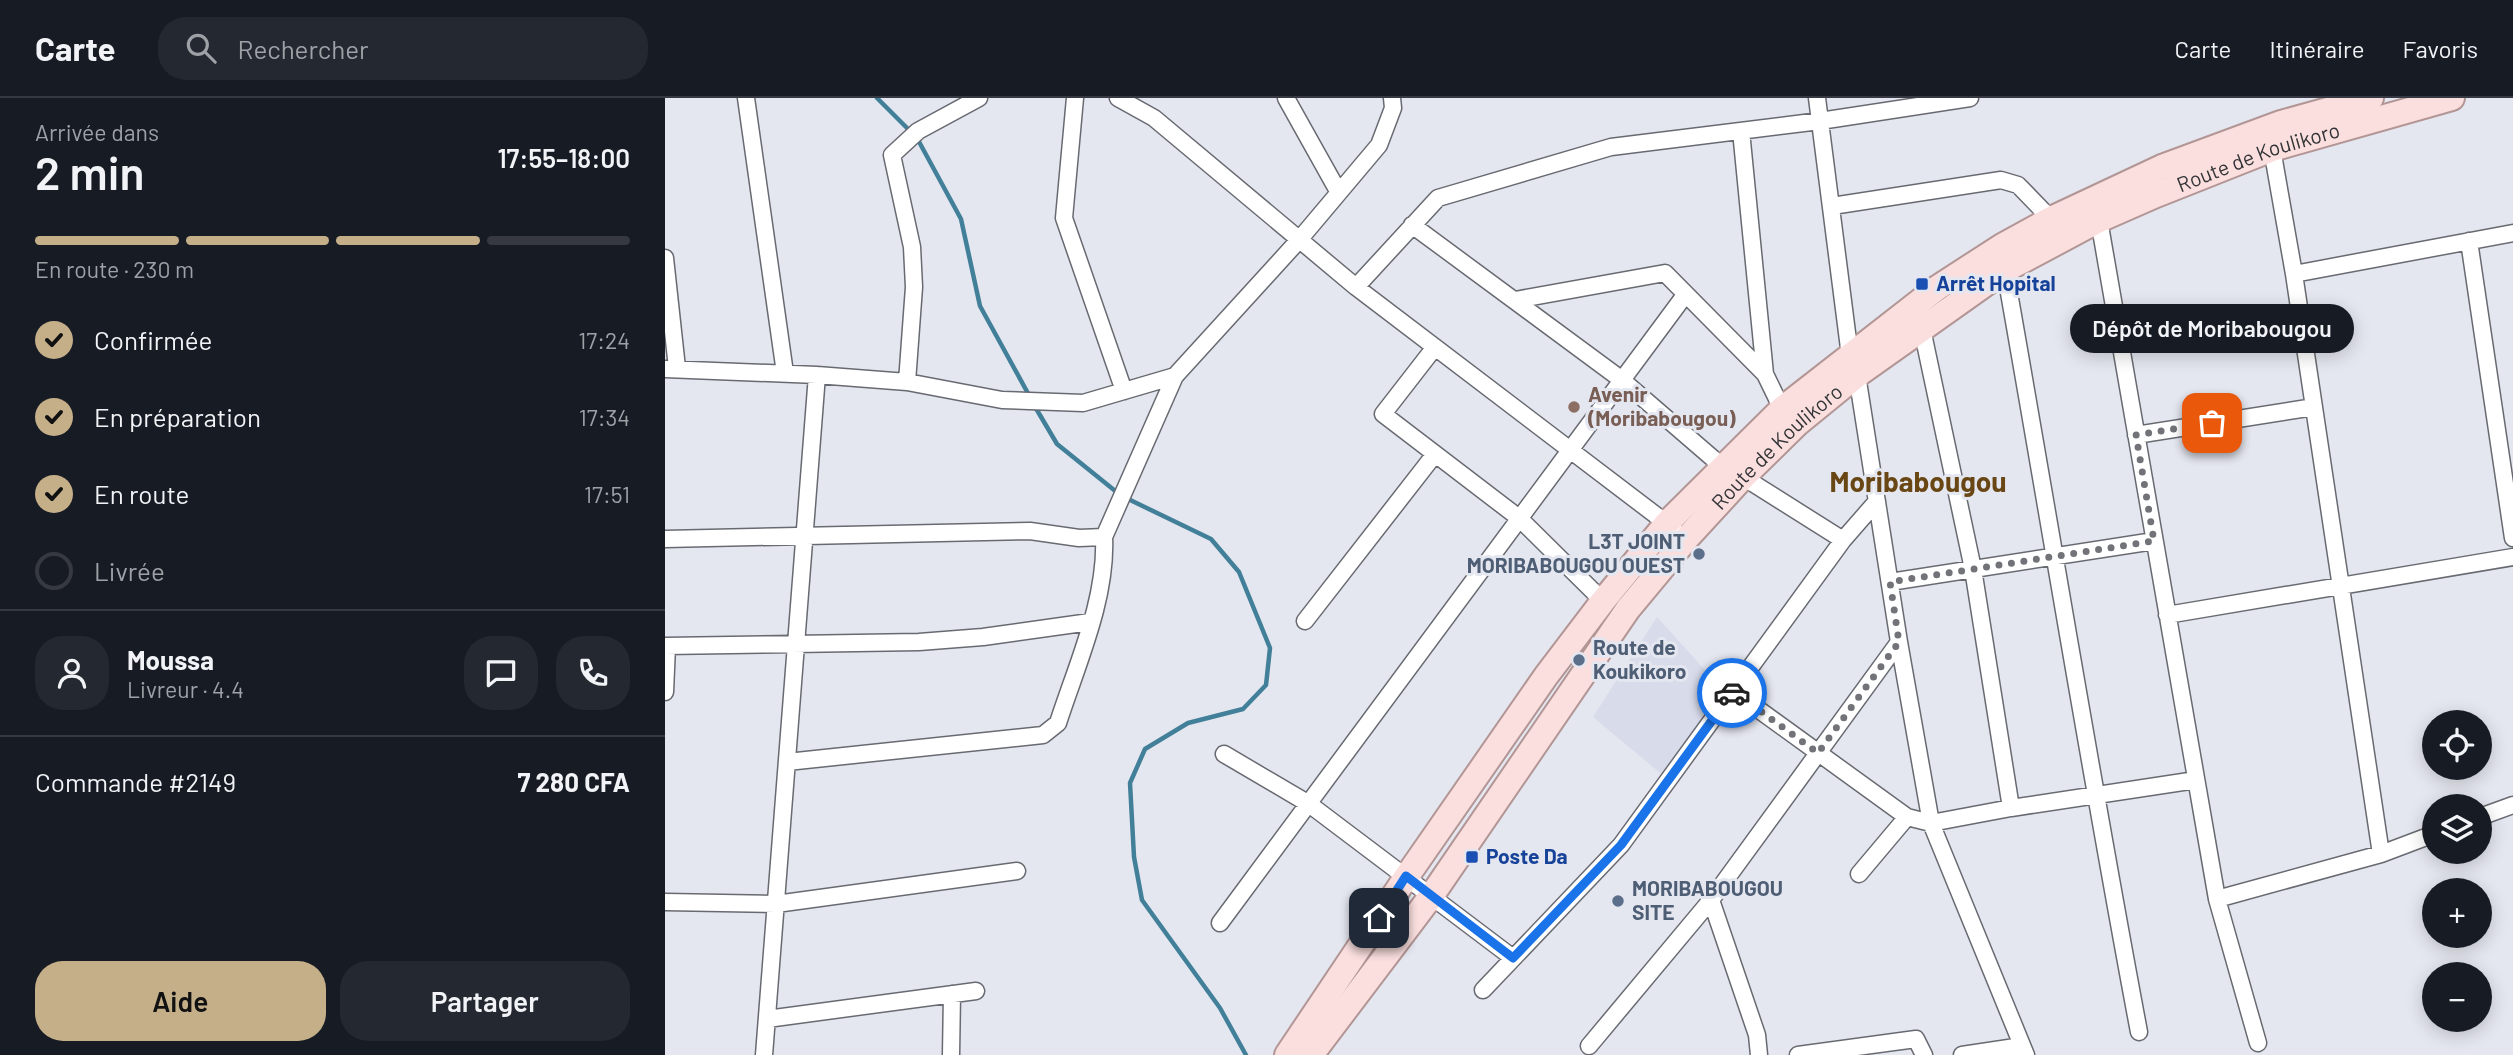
<!DOCTYPE html>
<html lang="fr">
<meta charset="utf-8">
<style>
body{margin:0;font-family:Barlow,sans-serif;background:#242831;color:#f1f3f6;height:100vh;display:flex;flex-direction:column;font-size:26px;white-space:nowrap}
*{box-sizing:border-box;margin:0}
p{font-size:23px;color:#9ea1a6}
.icon{flex:none;width:38px;height:38px;fill:none;stroke:currentColor;stroke-width:2;stroke-linecap:round;stroke-linejoin:round}
.map{position:relative;flex:1;overflow:hidden}
.sheet{display:flex;flex-direction:column;background:#171b24;width:665px}
.sheet>*{flex:none}
.controls{position:absolute;left:1757px;top:612px;display:grid;gap:14px}
.controls a{display:grid;place-items:center;width:70px;height:70px;border-radius:50%;background:#171b24;box-shadow:0 4px 18px #0003;font-size:35px}
.pin{position:absolute;display:grid;place-items:center;width:60px;height:60px;color:#fff;margin:-30px;border-radius:14px;box-shadow:0 4px 10px #0006}
.courier{position:absolute;display:grid;place-items:center;width:70px;height:70px;margin:-35px;border:5px solid #1a73e8;border-radius:50%;background:#fff;color:#222;box-shadow:0 2px 9px #0007}
.bubble{position:absolute;height:49px;border-radius:24px;background:#171b24;box-shadow:0 4px 18px #0003;font-size:23px;font-weight:600;line-height:49px;text-align:center}
.overview em{font-style:normal;font-weight:600}
.overview div{display:flex;flex-direction:column-reverse}
.overview{display:flex;align-items:center;justify-content:space-between;height:119px;padding:0 35px}
h1{font-size:46px;font-weight:600;line-height:52px}
.bar{display:grid;grid-template-columns:repeat(4,1fr);gap:10px 7px;align-content:center;height:84px;padding:0 35px}
.bar i{height:9px;border-radius:5px;background:#363941}
.bar .on{background:#c4af89}
.bar p{grid-column:span 4}
.line{display:flex;align-items:center;gap:18px;padding:0 35px;border-top:2px solid #363941}
.line div{flex:1}
.round{display:grid;place-items:center;flex:none;width:74px;height:74px;border-radius:28px;background:#242831}
ol{padding:0 35px;list-style:none}
li{display:flex;align-items:center;gap:21px;height:77px}
li p{margin-inline-start:auto}
li .icon{padding:7px;border-radius:50%;background:#c4af89;color:#111;stroke-width:4}
li:last-child{color:#9ea1a6}
li i{width:38px;height:38px;border:4px solid #363941;border-radius:50%}
.primary-button{display:flex;gap:14px;margin-top:auto;padding:14px 35px}
.primary-button a{flex:1;height:80px;border-radius:28px;background:#c4af89;color:#111;font-size:28px;font-weight:600;line-height:80px;text-align:center}
.primary-button a+a{background:#242831;color:#f1f3f6}
header{display:flex;align-items:center;gap:42px;box-sizing:border-box;height:98px;padding:0 35px;background:#171b24;border-bottom:2px solid #363941}
header strong{font-size:33px}
nav{display:flex;gap:38px;margin-inline-start:auto;font-size:24px}
.search{width:490px;height:63px;background:#242831;display:flex;align-items:center;gap:18px;box-sizing:border-box;padding:0 24px;border-radius:28px;color:#9ea1a6;font-size:26px}
main{display:flex;flex:1;min-height:0}
.map>svg:first-child{display:block}
.built{fill:#d8dbea}
.lines{fill:none;stroke-linecap:round;stroke-linejoin:round}
.stream{stroke:#42809a;stroke-width:4.5}
.minor-casing{stroke:#686a71;stroke-width:19}
.primary-casing{stroke:#b29695;stroke-width:28}
.minor{stroke:#fff;stroke-width:16}
.primary{stroke:#fadfde;stroke-width:24}
.done{stroke:#717378;stroke-width:7;stroke-dasharray:0 12.6}
.route{stroke:#1a73e8;stroke-width:9}
.transit-dot{fill:#1a4fb4;stroke:#e5e7f0;stroke-width:2.5}
.education-dot{fill:#8d6e63;stroke:#e5e7f0;stroke-width:2.5}
.service-dot{fill:#5c6f8a;stroke:#e5e7f0;stroke-width:2.5}
.labels{text-anchor:middle;stroke-width:6;stroke-linejoin:round;paint-order:stroke}
.street-label{font-size:21px;fill:#333437;stroke:#e5e7f0}
.transit-label{font-size:21px;font-weight:bold;fill:#164399;stroke:#e5e7f0;text-anchor:start}
.education-label{font-size:21px;font-weight:bold;fill:#785e54;stroke:#e5e7f0;text-anchor:start}
.service-label{font-size:21px;font-weight:bold;fill:#4e5e75;stroke:#e5e7f0;text-anchor:start}
.district-label{font-size:28px;font-weight:bold;fill:#694714;stroke:#e5e7f0}
</style>
<header>
<strong>Carte</strong>
<div class="search"><svg class="icon" aria-label="search" viewBox="0 0 24 24"><circle cx="10" cy="10" r="6"/><path d="M15 15l6 6"/></svg>Rechercher</div>
<nav><a>Carte</a><a>Itinéraire</a><a>Favoris</a></nav>
</header>
<main>
<section class="sheet">
<div class="overview"><div><h1>2 min</h1><p>Arrivée dans</p></div><em>17:55–18:00</em></div>
<div class="bar"><i class="on"></i><i class="on"></i><i class="on"></i><i></i><p>En route · 230 m</p></div>
<ol>
<li><svg class="icon" aria-label="check" viewBox="0 0 24 24"><path d="M5 12l5 5 9-10"/></svg>Confirmée<p>17:24</p></li>
<li><svg class="icon" aria-label="check" viewBox="0 0 24 24"><path d="M5 12l5 5 9-10"/></svg>En préparation<p>17:34</p></li>
<li><svg class="icon" aria-label="check" viewBox="0 0 24 24"><path d="M5 12l5 5 9-10"/></svg>En route<p>17:51</p></li>
<li><i></i>Livrée</li>
</ol>
<div class="line" style="height:126px"><a class="round"><svg class="icon" aria-label="person" viewBox="0 0 24 24"><circle cx="12" cy="8" r="4"/><path d="M4 21q1-7 8-7t8 7"/></svg></a><div><b>Moussa</b><p>Livreur · 4.4</p></div><a class="round"><svg class="icon" aria-label="chat" viewBox="0 0 24 24"><path d="M4 5h16v11H9l-5 4z"/></svg></a><a class="round"><svg class="icon" aria-label="phone" viewBox="0 0 24 24"><path d="M5 4h4l2 5-3 2q2 4 5 5l2-3 5 2v4C11 20 4 13 5 4z"/></svg></a></div>
<div class="line" style="height:91px"><div>Commande #2149</div><b>7 280 CFA</b></div>
<div class="primary-button"><a>Aide</a><a>Partager</a></div>
</section>
<div class="map">
<svg width="1848" height="957" viewBox="0 0 1848 957">
<rect width="100%" height="100%" fill="#e5e7f0"/>
<path class="built" d="M 992,519 L 1060,594 L 1000,679 L 928,619 Z"/>
<g class="lines">
<path class="stream" d="M 212,0 L 246,34
M 252,40 L 296,121 L 315,208 L 365,299
M 369,307 L 392,346 L 454,396
M 461,400 L 546,441 L 574,474 L 605,550 L 601,587 L 578,611 L 523,625 L 480,651 L 465,685 L 469,759 L 477,802 L 555,910 L 581,957"/>
<defs>
<path id="minor" d="M 81,0 L 120,275
M 410,0 L 399,120 L 459,293
M 453,0 L 489,20 L 691,189 L 1009,431
M 621,0 L 673,93
M 1152,0 L 1185,258
M 1076,33 L 1100,276
M 1607,51 L 1629,176 L 1716,756
M 1167,108 L 1336,82 L 1353,87 L 1386,121
M 1434,122 L 1552,801 L 1593,945
M 747,127 L 957,282 L 1059,370
M 1804,143 L 1848,440
M 0,160 L 12,270
M 1340,172 C 1385,426 1426,680 1474,934
M 1629,176 L 1848,135
M 691,189 L 773,100 L 946,49 L 1155,23 L 1305,0
M 850,202 L 1000,175 L 1100,276 L 1117,311
M 1257,231 L 1308,471 L 1346,710
M 770,249 L 718,316 L 854,420 L 938,503
M 0,271 L 152,277 L 242,284 L 337,302 L 418,305 L 510,278 L 634,142 L 714,47 L 728,10 L 727,0
M 1192,277 L 1234,544 L 1266,725 L 1361,957
M 242,284 L 249,189 L 247,149 L 227,57 L 253,33 L 314,0
M 1471,337 L 1649,309
M 1078,379 L 1178,442
M 0,441 L 365,433 L 414,440 L 439,439 L 510,278
M 1225,484 L 1489,443
M 1502,517 L 1848,459
M 640,523 L 770,356
M 0,548 L 254,544 L 318,539 L 425,524
M 1068,593 L 1242,719 L 1266,725 L 1346,710 L 1531,682
M 0,594 L 2,548
M 559,656 L 644,706 L 848,860
M 122,664 L 378,637 L 393,625 C 412,566 442,501 439,439
M 1815,719 L 1848,707
M 1194,776 L 1242,719
M 1552,801 L 1716,756 L 1769,736
M 1046,802 L 1092,937 L 1094,957
M 0,804 L 111,806 L 352,773
M 555,825 L 1020,197
M 818,892 L 956,747 L 1178,442 L 1212,403
M 102,921 L 311,893
M 924,948 L 1046,802 L 1234,544
M 99,957 L 152,277
M 286,957 L 287,896
M 1133,957 L 1251,941 L 1259,957
M 1297,957 L 1357,948"/>
<g id="primary">
<path d="M 622,957 L 742,778 L 881,578 L 938,503 L 1002,425 L 1117,311 L 1272,190 L 1337,148 L 1386,121 L 1497,69 L 1616,25 L 1706,0"/>
<path id="s1" d="M 646,957 L 767,797 L 963,511 L 1022,440 L 1078,379 L 1132,326 L 1192,277 L 1340,172 L 1434,122 L 1491,97 L 1607,51 L 1787,0"/>
</g>
</defs>
<use href="#minor" class="minor-casing"/>
<use href="#primary" class="primary-casing"/>
<use href="#minor" class="minor"/>
<use href="#primary" class="primary"/>
</g>
<g class="lines">
<path class="done" d="M 1067,595 L 1068,593 L 1153,655 L 1234,544 L 1225,484 L 1489,443 L 1471,337 L 1547,325"/>
<path class="route" d="M 714,820 L 741,778 L 848,860 L 956,747 L 1067,595"/>
</g>
<g class="transit-dot">
<rect x="1250" y="179" width="14" height="14" rx="3.5"/>
<rect x="800" y="752" width="14" height="14" rx="3.5"/>
</g>
<circle class="education-dot" cx="909" cy="309" r="7"/>
<g class="service-dot">
<circle cx="1034" cy="456" r="7"/>
<circle cx="914" cy="562" r="7"/>
<circle cx="953" cy="803" r="7"/>
</g>
<g class="labels">
<g class="street-label">
<text dy="7" stroke="none"><textPath href="#s1" startOffset="1335">Route de Koulikoro</textPath></text>
<text dy="7" stroke="none"><textPath href="#s1" startOffset="768">Route de Koulikoro</textPath></text>
</g>
<g class="transit-label">
<text x="1271" y="193">Arrêt Hopital</text>
<text x="821" y="766">Poste Da</text>
</g>
<g class="education-label">
<text x="923" y="304">Avenir<tspan x="923" dy="24">(Moribabougou)</tspan></text>
</g>
<g class="service-label">
<text x="1020" y="451" text-anchor="end">L3T JOINT<tspan x="1020" dy="24">MORIBABOUGOU OUEST</tspan></text>
<text x="928" y="557">Route de<tspan x="928" dy="24">Koukikoro</tspan></text>
<text x="967" y="798">MORIBABOUGOU<tspan x="967" dy="24">SITE</tspan></text>
</g>
<g class="district-label">
<text x="1253" y="394">Moribabougou</text>
</g>
</g>
</svg>
<div class="controls">
<a><svg class="icon" aria-label="locate" viewBox="0 0 24 24"><circle cx="12" cy="12" r="6"/><path d="M12 2v4M12 18v4M2 12h4M18 12h4"/></svg></a>
<a><svg class="icon" aria-label="layers" viewBox="0 0 24 24"><path d="M12 4l9 5-9 5-9-5zM3 14l9 5 9-5"/></svg></a>
<a>+</a>
<a>−</a>
</div>
<div class="pin" style="left:1547px;top:325px;background:#ea580c"><svg class="icon" aria-label="bag" viewBox="0 0 24 24"><path d="M5 8h14l-1 12H6zM9 8a3 3 0 0 1 6 0"/></svg></div>
<div class="pin" style="left:714px;top:820px;background:#1f2937"><svg class="icon" aria-label="home" viewBox="0 0 24 24"><path d="M3 11l9-7 9 7M6 9v11h12V9"/></svg></div>
<div class="courier" style="left:1067px;top:595px"><svg class="icon" aria-label="car" viewBox="0 0 24 24"><path d="M5 17H2v-5l4-1 3-4h7l3 4 3 1v5h-3M9 17h6M6 11h13"/><circle cx="7" cy="17" r="2"/><circle cx="17" cy="17" r="2"/></svg></div>
<div class="bubble" style="left:1405px;top:206px;width:284px">Dépôt de Moribabougou</div>
</div>
</main>
